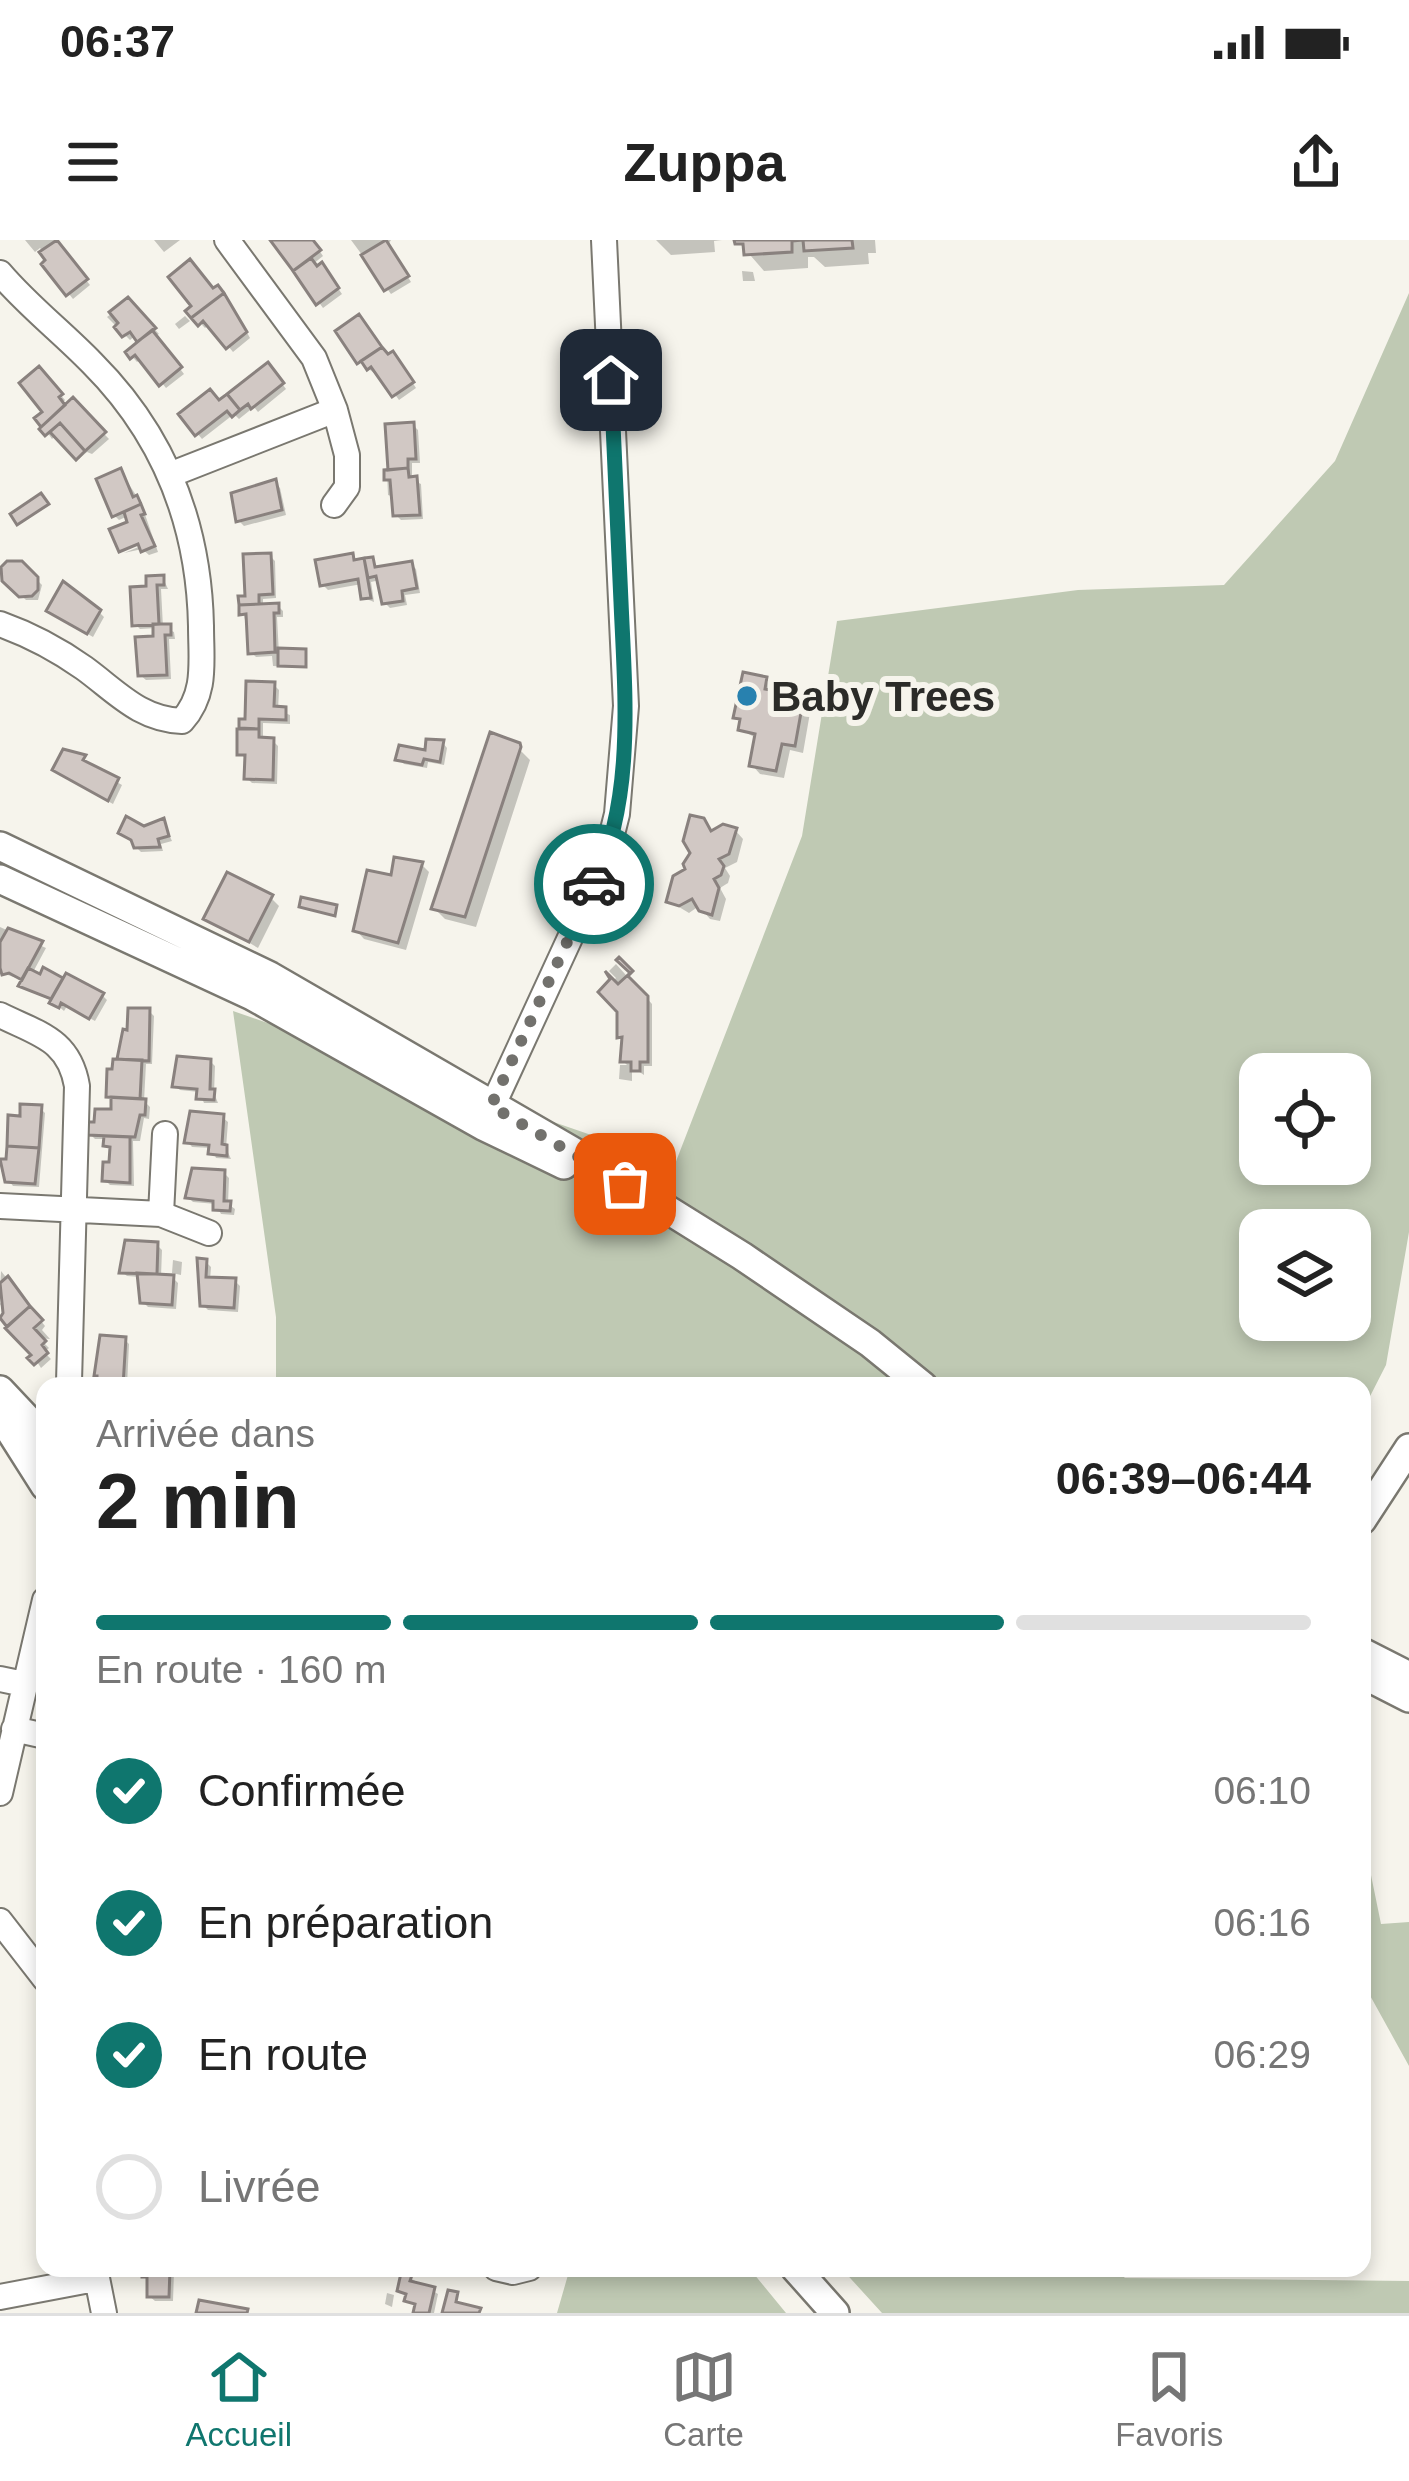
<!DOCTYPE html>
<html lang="fr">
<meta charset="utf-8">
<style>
body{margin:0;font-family:Helvetica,sans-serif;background:#f6f6f6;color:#222;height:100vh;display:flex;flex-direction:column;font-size:45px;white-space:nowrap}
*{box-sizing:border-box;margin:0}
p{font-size:39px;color:#767676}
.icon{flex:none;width:66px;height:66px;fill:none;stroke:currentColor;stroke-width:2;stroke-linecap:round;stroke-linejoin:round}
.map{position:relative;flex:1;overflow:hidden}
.drawer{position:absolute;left:36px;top:1137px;width:1335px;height:900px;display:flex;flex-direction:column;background:#fff;border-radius:24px;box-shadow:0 6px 18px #0003}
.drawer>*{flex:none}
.fabs{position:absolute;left:1239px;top:813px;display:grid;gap:24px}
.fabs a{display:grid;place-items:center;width:132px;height:132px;border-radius:24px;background:#fff;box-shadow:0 6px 18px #0003;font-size:60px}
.pin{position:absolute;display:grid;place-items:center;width:102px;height:102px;color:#fff;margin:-51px;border-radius:24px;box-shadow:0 6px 18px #0006}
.courier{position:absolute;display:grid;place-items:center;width:120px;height:120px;margin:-60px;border:9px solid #0f766e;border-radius:50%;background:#fff;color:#222;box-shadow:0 3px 15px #0007}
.head em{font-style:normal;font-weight:800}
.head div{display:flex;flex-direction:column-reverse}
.head{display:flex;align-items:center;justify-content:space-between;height:204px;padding:0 60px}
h1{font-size:78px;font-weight:800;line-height:90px}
.bar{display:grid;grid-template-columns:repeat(4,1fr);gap:18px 12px;align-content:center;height:144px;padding:0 60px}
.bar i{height:15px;border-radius:9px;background:#e0e0e0}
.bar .active{background:#0f766e}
.bar p{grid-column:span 4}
ol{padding:0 60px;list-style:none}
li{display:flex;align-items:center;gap:36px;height:132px}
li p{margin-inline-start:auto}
li .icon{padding:12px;border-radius:50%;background:#0f766e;color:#fff;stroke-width:4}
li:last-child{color:#767676}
li i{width:66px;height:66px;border:6px solid #e0e0e0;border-radius:50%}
.status{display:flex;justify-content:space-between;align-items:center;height:84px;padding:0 60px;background:#fff;direction:ltr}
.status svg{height:33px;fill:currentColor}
header{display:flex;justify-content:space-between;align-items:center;height:156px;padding:0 60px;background:#fff;font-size:54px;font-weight:800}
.menu{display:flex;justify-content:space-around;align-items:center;height:168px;border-top:3px solid #e0e0e0;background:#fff;font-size:33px;color:#767676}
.menu a{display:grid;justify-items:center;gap:6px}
.menu .active{color:#0f766e}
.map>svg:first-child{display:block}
.green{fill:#bfc9b3;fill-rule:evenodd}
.shadow{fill:#0003}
.building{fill:#d1c8c4;stroke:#89817e;stroke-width:3}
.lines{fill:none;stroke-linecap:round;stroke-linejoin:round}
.minor-casing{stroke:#7a7870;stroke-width:28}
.tertiary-casing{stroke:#7a7870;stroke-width:32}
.minor{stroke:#fff;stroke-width:24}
.tertiary{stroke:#fff;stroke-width:27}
.done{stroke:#72716d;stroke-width:12;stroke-dasharray:0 21.6}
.route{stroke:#0f766e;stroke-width:15}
.poi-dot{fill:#2881af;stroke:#f6f4ec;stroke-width:4.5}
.labels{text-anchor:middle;stroke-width:12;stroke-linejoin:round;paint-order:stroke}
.poi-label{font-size:42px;font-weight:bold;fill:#2b2b28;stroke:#f6f4ec;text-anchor:start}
</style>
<div class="status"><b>06:37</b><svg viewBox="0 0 49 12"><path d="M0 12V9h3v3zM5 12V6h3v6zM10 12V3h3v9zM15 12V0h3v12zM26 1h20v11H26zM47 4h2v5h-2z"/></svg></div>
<header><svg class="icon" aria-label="menu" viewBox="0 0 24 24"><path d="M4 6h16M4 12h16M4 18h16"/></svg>Zuppa<svg class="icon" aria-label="share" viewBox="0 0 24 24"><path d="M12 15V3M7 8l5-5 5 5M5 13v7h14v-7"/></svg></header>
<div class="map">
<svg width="1409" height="2073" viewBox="0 0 1409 2073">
<rect width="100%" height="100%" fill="#f6f4ec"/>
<path class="green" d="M 1409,53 L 1409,992 L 1386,1125 L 1362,1172 L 1362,1146 L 276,1146 L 276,1077 L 233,771 L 675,924 L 802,596 L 837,381 L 1078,350 L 1224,345 L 1335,221 ZM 1260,834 L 1350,834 L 1350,924 L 1260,924 ZM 1260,990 L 1350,990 L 1350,1080 L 1260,1080 Z
M 1362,1591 L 1381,1684 L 1409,1682 L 1409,1826 L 1362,1741 Z
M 570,2028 L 749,2028 L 786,2073 L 557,2073 Z
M 841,2028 L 1114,2028 L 1125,2038 L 1409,2041 L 1409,2073 L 882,2073 Z"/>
<path class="shadow" d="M 25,0 L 54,0 L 90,45 L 73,59 L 45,24 L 50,21 L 40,8 L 35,12 Z
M 154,0 L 180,0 L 164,12 Z
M 274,0 L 312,0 L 323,16 L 313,24 L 317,30 L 326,31 L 342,54 L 323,68 Z
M 351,0 L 391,0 L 388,5 L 411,42 L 391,54 Z
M 656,0 L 722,0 L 714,1 L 715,12 L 671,15 Z
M 737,0 L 875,0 L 876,13 L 868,13 L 869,24 L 825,27 L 814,17 L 808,17 L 808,28 L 764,31 Z
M 742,31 L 753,32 L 755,41 L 743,41 Z
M 214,52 L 222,54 L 234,69 L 250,98 L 233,112 L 210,84 L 205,88 L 190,72 Z
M 128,61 L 159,94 L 155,96 L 184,134 L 166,148 L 142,118 L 137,122 L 129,113 L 142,102 L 136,95 L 130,100 L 107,77 Z
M 185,76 L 190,81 L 179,89 L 175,84 Z
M 339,92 L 397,119 L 416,148 L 399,160 L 377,130 L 374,133 L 360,122 Z
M 39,130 L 65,160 L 62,164 L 66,169 L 73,162 L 109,199 L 92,214 L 87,212 L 79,219 L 57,194 L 52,199 L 38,179 L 46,172 Z
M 272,130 L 286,149 L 258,172 L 254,167 L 239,179 L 234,174 L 202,199 L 182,175 L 220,164 Z
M 413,185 L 418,190 L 420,223 L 412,223 L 412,240 L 421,244 L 423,279 L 401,280 L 396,275 L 394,257 L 388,255 L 387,233 Z
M 121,232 L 141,263 L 158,312 L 149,315 L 142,309 L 124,313 L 153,301 L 150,296 L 121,308 L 131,283 L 128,276 L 119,280 L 114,275 Z
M 275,243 L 280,248 L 286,275 L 244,286 L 239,281 Z
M 270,316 L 275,321 L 276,358 L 263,359 L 263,367 L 278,366 L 283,371 L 283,377 L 277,377 L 279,414 L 305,412 L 306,428 L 273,426 L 272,416 L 256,417 L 251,412 L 241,359 L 248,358 Z
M 352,316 L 358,322 L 372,320 L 378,330 L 411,324 L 416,329 L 420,353 L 405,355 L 407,365 L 390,368 L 385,363 L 380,340 L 371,342 L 374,362 L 364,358 L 362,344 L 328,350 L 323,345 Z
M 21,324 L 42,345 L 38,360 L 26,360 L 5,340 Z
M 163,338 L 168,349 L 161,349 L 163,387 L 174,392 L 175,399 L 169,399 L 171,439 L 146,440 L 140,435 L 157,398 L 156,388 L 140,389 L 135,384 L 149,348 Z
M 99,372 L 104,377 L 93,397 L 55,375 Z
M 766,440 L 774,448 L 773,454 L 802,458 L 811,467 L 803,513 L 790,510 L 784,538 L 760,534 L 752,525 L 757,499 L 741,489 L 742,484 L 736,477 Z
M 274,445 L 279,450 L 278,470 L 290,475 L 290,484 L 263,483 L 263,501 L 273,501 L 278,506 L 277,544 L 252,543 L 247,538 L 247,519 L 240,514 L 242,482 L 248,482 Z
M 443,503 L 447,508 L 444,525 L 428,522 L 427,528 L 404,524 L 399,519 L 427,513 Z
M 518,508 L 530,520 L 476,687 L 445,679 L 434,668 Z
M 84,517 L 87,525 L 122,545 L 113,564 L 61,535 Z
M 702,581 L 713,593 L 735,590 L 743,599 L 737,622 L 725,628 L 730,636 L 728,643 L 720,648 L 726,659 L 720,681 L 710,679 L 699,666 L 689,673 L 669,661 L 689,630 Z
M 163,582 L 172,601 L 161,604 L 163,611 L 141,612 L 136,607 L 144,589 Z
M 421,624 L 429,632 L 406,710 L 364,699 L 356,690 L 393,639 Z
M 271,658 L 279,666 L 258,708 L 207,678 Z
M 0,687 L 46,708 L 32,734 L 41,738 L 44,731 L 102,755 L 107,760 L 95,781 L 67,766 L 64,771 L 53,761 L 27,750 L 22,746 L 25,741 L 5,734 L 0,728 Z
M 616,724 L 652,764 L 652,826 L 644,826 L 644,835 L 632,827 L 632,841 L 619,839 L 620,825 L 627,825 L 623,821 L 620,771 L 602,752 L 616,738 L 609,731 Z
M 149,771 L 154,776 L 152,824 L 146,824 L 144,861 L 150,867 L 149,879 L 144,878 L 140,901 L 133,901 L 134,946 L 110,945 L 105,940 L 112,925 L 113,911 L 107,899 L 95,899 L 90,894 L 113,873 L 114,861 L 109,856 L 120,812 Z
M 210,821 L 215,826 L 214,853 L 218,863 L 204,863 L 199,852 L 180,850 L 175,846 Z
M 40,868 L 45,873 L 39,947 L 13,946 L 1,931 L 1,922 L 9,923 L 22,879 Z
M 222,877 L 228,882 L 226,908 L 231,919 L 216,918 L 212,908 L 192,907 L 188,902 Z
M 224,933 L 229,938 L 228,964 L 235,969 L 234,975 L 221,974 L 216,964 L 193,962 L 188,957 Z
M 157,1005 L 162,1010 L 161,1037 L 173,1038 L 178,1043 L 176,1069 L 148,1067 L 143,1062 L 141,1037 L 127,1036 L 122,1032 Z
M 173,1020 L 182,1022 L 181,1035 L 172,1033 Z
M 206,1022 L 211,1027 L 210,1040 L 235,1041 L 240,1046 L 238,1072 L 208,1070 L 203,1065 Z
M 1,1031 L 45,1086 L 42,1090 L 50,1099 L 39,1098 L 49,1108 L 44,1112 L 51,1119 L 41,1128 L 0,1064 L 5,1057 L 0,1051 Z
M 124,1099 L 129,1104 L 127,1146 L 100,1146 Z
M 146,2028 L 198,2028 L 197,2032 L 174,2032 L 173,2061 L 155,2061 L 149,2056 Z
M 410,2038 L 438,2054 L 434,2073 L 416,2073 L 418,2067 L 400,2050 Z
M 387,2053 L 394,2055 L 392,2067 L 385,2064 Z"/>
<path class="building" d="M 57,0 L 88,39 L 66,56 L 41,24 L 45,20 L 39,12 Z
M 270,0 L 313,0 L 321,10 L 293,31 Z
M 386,0 L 409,36 L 384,51 L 361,15 Z
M 734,0 L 852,0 L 853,8 L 804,11 L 803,0 L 792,1 L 792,12 L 744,15 L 743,4 L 735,4 Z
M 311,18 L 317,26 L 322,22 L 339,48 L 316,65 L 293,31 Z
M 190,19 L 213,48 L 218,45 L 224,53 L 191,78 L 185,71 L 191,66 L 168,37 Z
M 224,53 L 247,92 L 226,109 L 203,81 L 198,86 L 191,78 Z
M 128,57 L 156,88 L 137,102 L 130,92 L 122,97 L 114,87 L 118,83 L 109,72 Z
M 359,74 L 382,107 L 357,124 L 335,91 Z
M 152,90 L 182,127 L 159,146 L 135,115 L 130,119 L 125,112 Z
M 382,107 L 388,114 L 393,111 L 414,142 L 392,157 L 371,127 L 367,130 L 361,121 Z
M 268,122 L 284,143 L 251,169 L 248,164 L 240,170 L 227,154 Z
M 39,126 L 63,154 L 59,157 L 65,165 L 41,187 L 34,178 L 42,172 L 19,143 Z
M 210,149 L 219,160 L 227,154 L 240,170 L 232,177 L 227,171 L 195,196 L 178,174 Z
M 73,157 L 106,192 L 85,211 L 60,183 L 45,196 L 39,189 Z
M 414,182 L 416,219 L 408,219 L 408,228 L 388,230 L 385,184 Z
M 60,183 L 85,211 L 76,220 L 50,192 Z
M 121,228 L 133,257 L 137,255 L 141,264 L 112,277 L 96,239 Z
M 408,228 L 409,237 L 417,236 L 420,275 L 393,276 L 390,240 L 384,240 L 384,230 Z
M 276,239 L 282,270 L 236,282 L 231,253 Z
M 41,253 L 49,264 L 17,285 L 10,274 Z
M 141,264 L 145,274 L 141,275 L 155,306 L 141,312 L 138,304 L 119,312 L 109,289 L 127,282 L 124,272 Z
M 271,313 L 273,354 L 259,355 L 259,364 L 239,365 L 238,356 L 245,356 L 243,314 Z
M 353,313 L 354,320 L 364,318 L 371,358 L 361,359 L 358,339 L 320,346 L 315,320 Z
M 373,317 L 375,327 L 412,321 L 417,348 L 402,351 L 403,361 L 382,364 L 376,336 L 368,338 L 364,318 Z
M 7,321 L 22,321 L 38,337 L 38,350 L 32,356 L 19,357 L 2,341 L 1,327 Z
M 164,335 L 164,345 L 157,345 L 159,384 L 132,386 L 130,347 L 146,346 L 146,336 Z
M 63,341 L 101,370 L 87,394 L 46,371 Z
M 279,363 L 279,373 L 274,373 L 275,412 L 248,414 L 246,374 L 239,375 L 239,365 Z
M 153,384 L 171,384 L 171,395 L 165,395 L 167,435 L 138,436 L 135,397 L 153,396 Z
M 278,408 L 306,409 L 306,427 L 278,426 Z
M 743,432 L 767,437 L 765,449 L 804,456 L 795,506 L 782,504 L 776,531 L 749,526 L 755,494 L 738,490 L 740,479 L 733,478 Z
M 246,441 L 275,442 L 274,466 L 286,467 L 286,480 L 259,479 L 259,489 L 239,488 L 239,479 L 245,479 Z
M 237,489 L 259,489 L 259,497 L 274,498 L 273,540 L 244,539 L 245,515 L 237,515 Z
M 490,492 L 520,503 L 521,507 L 465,677 L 431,669 Z
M 426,499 L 444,500 L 440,522 L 424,519 L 422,525 L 395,520 L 399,505 L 425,510 Z
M 63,509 L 86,515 L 83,520 L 119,538 L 108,561 L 52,530 Z
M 690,575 L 704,578 L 711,591 L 723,584 L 737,588 L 729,614 L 719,619 L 724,626 L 721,635 L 714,639 L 719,648 L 712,675 L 699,671 L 692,659 L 679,666 L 666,662 L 673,636 L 685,629 L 683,624 L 690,613 L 683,601 Z
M 126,576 L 144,586 L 164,578 L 169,596 L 158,599 L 160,607 L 134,608 L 131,600 L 118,593 Z
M 394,617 L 423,622 L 398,703 L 353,691 L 367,630 L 391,635 Z
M 227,632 L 273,655 L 249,702 L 203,679 Z
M 301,657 L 337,665 L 335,676 L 299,667 Z
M 8,688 L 43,701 L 22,740 L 9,733 L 2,735 L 0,728 L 0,702 Z
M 619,717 L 633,731 L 628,736 L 648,756 L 648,822 L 640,822 L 640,831 L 631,831 L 631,822 L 620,822 L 622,797 L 617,798 L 617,772 L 598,752 L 610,739 L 605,731 L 618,744 L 630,733 L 616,720 Z
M 43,727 L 63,738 L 51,759 L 18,746 L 28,728 L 40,734 Z
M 66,733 L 104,753 L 89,779 L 61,763 L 59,768 L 49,763 Z
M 128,768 L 150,768 L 149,821 L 117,819 L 123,789 L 127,790 Z
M 177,816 L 211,819 L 210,849 L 215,849 L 214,860 L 196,859 L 197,849 L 172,847 Z
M 113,819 L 142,820 L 140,859 L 106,857 L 107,829 L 112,829 Z
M 111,857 L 146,859 L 145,875 L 140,875 L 135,897 L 87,895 L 88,882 L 94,882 L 95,869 L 111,869 Z
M 20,864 L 42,865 L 39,908 L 7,906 L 8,875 L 20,876 Z
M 190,871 L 224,874 L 222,904 L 227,905 L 227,916 L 208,914 L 209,905 L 184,903 Z
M 104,896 L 130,897 L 130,943 L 102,941 L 103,922 L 109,922 L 110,907 L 103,906 Z
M 7,906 L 39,908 L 35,944 L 5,942 L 0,919 L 6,919 Z
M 192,928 L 225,930 L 224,961 L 231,961 L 230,971 L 213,970 L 213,961 L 185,958 Z
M 125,1000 L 158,1002 L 157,1034 L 119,1033 Z
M 197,1018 L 207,1019 L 206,1037 L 236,1038 L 234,1068 L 200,1066 Z
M 137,1033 L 174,1035 L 172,1065 L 140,1063 Z
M 8,1036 L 30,1066 L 7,1087 L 0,1078 L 3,1073 L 0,1043 Z
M 30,1066 L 43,1080 L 34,1088 L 46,1101 L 42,1105 L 48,1113 L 34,1125 L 27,1118 L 31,1115 L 5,1088 Z
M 100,1095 L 126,1097 L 123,1146 L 97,1146 L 97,1136 L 94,1136 Z
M 142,2028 L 193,2028 L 170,2029 L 169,2057 L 147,2057 L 147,2037 L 142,2037 Z
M 401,2033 L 412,2035 L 410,2041 L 435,2047 L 429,2073 L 413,2073 L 415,2064 L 404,2061 L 406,2054 L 397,2051 Z
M 448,2050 L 458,2052 L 456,2062 L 481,2068 L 479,2073 L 442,2073 Z
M 199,2060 L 248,2069 L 247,2073 L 196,2073 Z"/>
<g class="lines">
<defs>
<path id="minor" d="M 227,0 L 314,118 L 335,170 L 347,215 L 347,247 L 334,265
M 0,33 C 28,66 62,92 92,123 C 165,196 199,284 201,386 C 201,422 207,453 182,481 C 139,479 117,452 84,428 C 60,411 28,394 0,384
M 172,234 L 335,170
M 0,775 C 38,794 69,799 77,846 L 69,1142
M 487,878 L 605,622 L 617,574 L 626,466 L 604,0
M 0,966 L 161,974 L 165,894
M 161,974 L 209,993
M 0,1439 L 24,1444
M 14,1489 L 45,1496
M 0,1553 L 45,1360
M 0,1681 L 45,1739
M 95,2028 L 104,2073
M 496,2028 L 513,2032 L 529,2028
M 0,2057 L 95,2039"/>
<path id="tertiary" d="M 0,606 L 270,736 L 588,920 L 742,1016 L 870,1103 L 923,1146
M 0,639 L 252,756 L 483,886 L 564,925
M 0,1150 L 32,1184 L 45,1204
M 0,1175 L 45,1246
M 1362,1280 L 1409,1208
M 1362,1412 L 1409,1436
M 1362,1434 L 1409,1458
M 795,2028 L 835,2073"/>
</defs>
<use href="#minor" class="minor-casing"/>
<use href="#tertiary" class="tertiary-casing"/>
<use href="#minor" class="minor"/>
<use href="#tertiary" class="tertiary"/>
</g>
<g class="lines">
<path class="done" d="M 594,644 L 491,866 L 625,944"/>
<path class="route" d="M 594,644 C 635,558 625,455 621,362 C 618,288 614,214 611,140"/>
</g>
<circle class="poi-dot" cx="747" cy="456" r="12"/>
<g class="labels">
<g class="poi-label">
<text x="771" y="471">Baby Trees</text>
</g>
</g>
</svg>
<div class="fabs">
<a><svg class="icon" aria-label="locate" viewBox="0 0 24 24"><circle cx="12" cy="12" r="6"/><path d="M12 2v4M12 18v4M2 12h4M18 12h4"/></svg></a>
<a><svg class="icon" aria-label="layers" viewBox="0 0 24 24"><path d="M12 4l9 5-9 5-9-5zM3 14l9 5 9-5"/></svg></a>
</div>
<div class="pin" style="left:625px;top:944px;background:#ea580c"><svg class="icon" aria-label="bag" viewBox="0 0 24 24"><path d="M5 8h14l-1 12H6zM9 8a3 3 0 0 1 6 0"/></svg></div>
<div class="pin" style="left:611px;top:140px;background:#1f2937"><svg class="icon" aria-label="home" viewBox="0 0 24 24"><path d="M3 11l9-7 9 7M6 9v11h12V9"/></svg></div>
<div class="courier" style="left:594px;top:644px"><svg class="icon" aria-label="car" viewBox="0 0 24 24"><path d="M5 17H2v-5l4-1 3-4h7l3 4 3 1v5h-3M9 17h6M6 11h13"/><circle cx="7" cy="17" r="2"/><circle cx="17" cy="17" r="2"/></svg></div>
<section class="drawer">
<div class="head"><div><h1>2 min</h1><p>Arrivée dans</p></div><em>06:39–06:44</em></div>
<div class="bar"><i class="active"></i><i class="active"></i><i class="active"></i><i></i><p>En route · 160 m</p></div>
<ol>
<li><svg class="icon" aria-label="check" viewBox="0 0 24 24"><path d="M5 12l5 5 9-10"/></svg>Confirmée<p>06:10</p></li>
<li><svg class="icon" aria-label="check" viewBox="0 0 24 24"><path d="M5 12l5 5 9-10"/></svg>En préparation<p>06:16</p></li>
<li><svg class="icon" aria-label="check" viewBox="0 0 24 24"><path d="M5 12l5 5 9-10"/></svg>En route<p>06:29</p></li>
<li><i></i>Livrée</li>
</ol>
</section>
</div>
<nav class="menu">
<a class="active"><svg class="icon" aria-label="home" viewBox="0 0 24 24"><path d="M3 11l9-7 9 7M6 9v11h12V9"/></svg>Accueil</a>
<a><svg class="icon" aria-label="map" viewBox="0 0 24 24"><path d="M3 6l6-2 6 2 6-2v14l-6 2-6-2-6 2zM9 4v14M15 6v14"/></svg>Carte</a>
<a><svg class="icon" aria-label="saved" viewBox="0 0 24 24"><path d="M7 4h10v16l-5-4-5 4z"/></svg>Favoris</a>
</nav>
